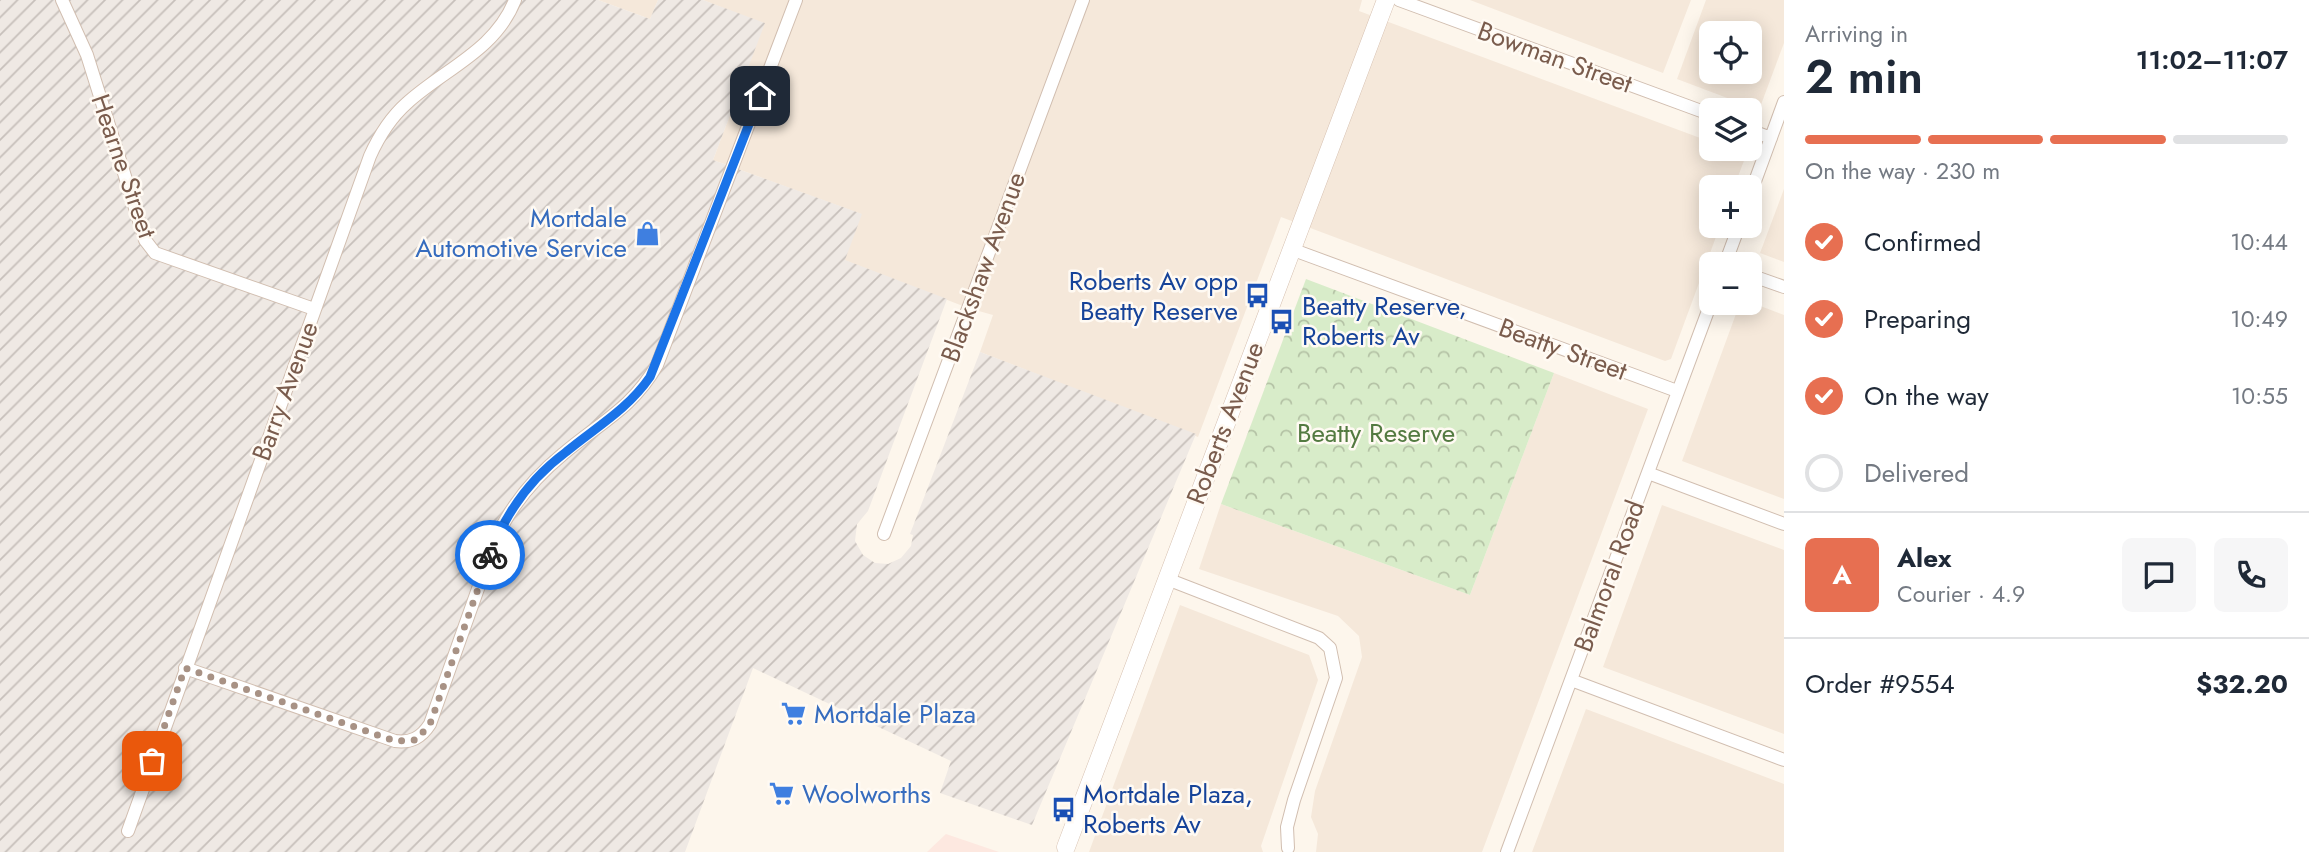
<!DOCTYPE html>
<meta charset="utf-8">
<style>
body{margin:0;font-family:Jost,sans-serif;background:#f6f6f7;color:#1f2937;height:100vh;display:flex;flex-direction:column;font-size:26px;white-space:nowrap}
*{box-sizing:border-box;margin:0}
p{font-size:23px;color:#747a83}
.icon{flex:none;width:38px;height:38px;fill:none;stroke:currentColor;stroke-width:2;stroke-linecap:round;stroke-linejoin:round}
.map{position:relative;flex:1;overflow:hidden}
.side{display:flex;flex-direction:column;background:#fff;width:525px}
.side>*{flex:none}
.buttons{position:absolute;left:1699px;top:21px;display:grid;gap:14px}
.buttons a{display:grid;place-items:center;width:63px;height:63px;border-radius:10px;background:#fff;box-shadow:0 4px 18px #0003;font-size:35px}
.pin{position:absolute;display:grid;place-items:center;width:60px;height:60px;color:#fff;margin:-30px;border-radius:14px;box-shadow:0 4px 10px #0006}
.courier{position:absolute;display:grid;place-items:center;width:70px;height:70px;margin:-35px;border:5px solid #1a73e8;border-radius:50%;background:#fff;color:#222;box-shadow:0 2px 9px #0007}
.head em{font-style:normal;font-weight:600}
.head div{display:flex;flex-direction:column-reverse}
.head{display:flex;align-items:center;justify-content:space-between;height:119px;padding:0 21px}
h1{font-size:46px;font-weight:600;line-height:52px}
.bar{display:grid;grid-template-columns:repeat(4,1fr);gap:10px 7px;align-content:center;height:84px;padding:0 21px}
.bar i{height:9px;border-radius:5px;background:#e0e1e3}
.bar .selected{background:#e76f51}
.bar p{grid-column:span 4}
.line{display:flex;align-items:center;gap:18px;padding:0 21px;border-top:2px solid #e0e1e3}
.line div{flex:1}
.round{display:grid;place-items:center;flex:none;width:74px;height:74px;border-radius:10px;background:#f6f6f7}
ol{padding:0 21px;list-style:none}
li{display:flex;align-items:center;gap:21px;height:77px}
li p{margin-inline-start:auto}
li .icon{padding:7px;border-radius:50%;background:#e76f51;color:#fff;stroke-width:4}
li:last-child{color:#747a83}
li i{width:38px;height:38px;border:4px solid #e0e1e3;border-radius:50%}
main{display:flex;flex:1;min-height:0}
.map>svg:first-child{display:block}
.residential{fill:#f5e8da;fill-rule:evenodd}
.commercial{fill:#fde8e0}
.industrial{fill:url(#industrial-furrows)}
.park{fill:url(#park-crowns)}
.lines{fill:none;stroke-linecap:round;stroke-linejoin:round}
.street-casing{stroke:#d1beb0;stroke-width:14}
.secondary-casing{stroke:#d6c0b0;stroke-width:19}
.street{stroke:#fff;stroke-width:12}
.secondary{stroke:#fff;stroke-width:18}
.done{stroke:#a89285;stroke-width:7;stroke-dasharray:0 12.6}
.route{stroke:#1a73e8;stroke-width:9}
.labels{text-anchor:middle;stroke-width:5;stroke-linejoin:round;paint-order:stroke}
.street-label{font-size:26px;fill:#7a5c4d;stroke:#fffaf3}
.shop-label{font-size:26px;fill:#366cbe;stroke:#fffaf3;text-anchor:start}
.transit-label{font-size:26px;fill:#164399;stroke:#fffaf3;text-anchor:start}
.park-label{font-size:26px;fill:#537a41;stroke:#fffaf3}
</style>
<main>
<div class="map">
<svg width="1784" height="852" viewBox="0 0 1784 852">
<defs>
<pattern id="industrial-furrows" width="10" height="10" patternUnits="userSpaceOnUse" patternTransform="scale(1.75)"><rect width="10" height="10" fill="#efe9e4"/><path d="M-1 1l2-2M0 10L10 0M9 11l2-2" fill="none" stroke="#c7c0bb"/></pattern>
<pattern id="park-crowns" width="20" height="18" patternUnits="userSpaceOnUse" patternTransform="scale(1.75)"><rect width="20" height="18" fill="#d8ecc9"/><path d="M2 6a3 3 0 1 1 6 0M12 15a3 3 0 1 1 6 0" fill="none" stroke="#b4c2a5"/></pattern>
</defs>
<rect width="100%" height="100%" fill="#fdf6ec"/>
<path class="residential" d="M 598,0 L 658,0 L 650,19 Z
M 703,0 L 1362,0 L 1359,11 L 1711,142 L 1712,149 L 1730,149 L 1741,153 L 1745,158 L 1734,187 L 1712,187 L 1712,226 L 1720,226 L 1671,359 L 1665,361 L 1281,217 L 1198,437 L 980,352 L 993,315 L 968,308 L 844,260 L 861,214 L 713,160 L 764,24 Z
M 1470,0 L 1691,0 L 1663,73 Z
M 1706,0 L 1784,0 L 1784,43 L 1759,110 L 1677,79 ZM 1712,33 L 1750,33 L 1750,72 L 1712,72 Z
M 1784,189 L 1784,262 L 1760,253 Z
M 1750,302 L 1784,315 L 1784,499 L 1682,461 L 1740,303 Z
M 1554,373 L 1648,409 L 1482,852 L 1316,852 L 1318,834 L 1311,817 L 1315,791 L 1362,657 L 1359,636 L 1338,616 L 1199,569 L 1221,504 L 1470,595 Z
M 1662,505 L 1784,550 L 1784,734 L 1603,667 Z
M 1180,605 L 1309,655 L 1318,680 L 1261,846 L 1263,852 L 1089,852 Z
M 1586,709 L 1784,784 L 1784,852 L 1532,852 Z"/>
<path class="commercial" d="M 946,834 L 999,852 L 927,852 Z"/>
<path class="industrial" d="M 0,0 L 598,0 L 650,19 L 658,0 L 703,0 L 765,23 L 713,160 L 862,214 L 845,260 L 947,299 L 868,511 L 857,524 L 855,541 L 863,555 L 875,563 L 888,564 L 901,558 L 911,546 L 913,535 L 910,534 L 980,352 L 1196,434 L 1032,825 L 940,793 L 951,761 L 753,668 L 685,852 L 0,852 Z"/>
<path class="park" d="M 1306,279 L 1554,373 L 1470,595 L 1221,504 Z"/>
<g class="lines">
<defs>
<path id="street" d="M 62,0 L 87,55 L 145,240 L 155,253 L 314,309
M 1399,0 L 1712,115
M 1750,130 L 1771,138
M 1750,195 L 1784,102
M 1291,249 L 1677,391
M 1725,264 L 1739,226
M 1750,275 L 1784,287
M 1648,473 L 1784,524
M 884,534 L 1083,0
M 1167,579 L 1319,638 L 1330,648 L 1336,678 L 1294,800 L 1287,827 L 1288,848
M 185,668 L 395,741 C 411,743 421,738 430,724 L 496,538 C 511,506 535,477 563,454 C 599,423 632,409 657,365 L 796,0
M 1571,680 L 1784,760
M 128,831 L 370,156 C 379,136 390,118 407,103 C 444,69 495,51 515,0
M 1507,852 L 1712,300"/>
<path id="secondary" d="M 1066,847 L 1386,0"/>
</defs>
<use href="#street" class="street-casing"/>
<use href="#secondary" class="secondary-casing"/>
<use href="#street" class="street"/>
<use href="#secondary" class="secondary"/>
</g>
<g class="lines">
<path class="done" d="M 152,761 L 185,668 L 395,741 L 416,740 L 430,724 L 490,555"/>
<path class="route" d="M 490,555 C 505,514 531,478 566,452 C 596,427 627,410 650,377 L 760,96"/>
</g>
<defs>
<symbol id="shop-bare" viewBox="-9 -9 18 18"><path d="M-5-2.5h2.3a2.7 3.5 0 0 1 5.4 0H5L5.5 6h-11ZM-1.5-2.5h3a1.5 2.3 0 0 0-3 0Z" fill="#3f7fe0" stroke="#fffaf3" stroke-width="2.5" paint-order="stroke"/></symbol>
<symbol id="bus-bare" viewBox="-9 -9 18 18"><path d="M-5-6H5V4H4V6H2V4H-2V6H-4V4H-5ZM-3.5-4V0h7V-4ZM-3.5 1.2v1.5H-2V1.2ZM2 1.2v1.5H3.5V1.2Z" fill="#1a4fb4" stroke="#fffaf3" stroke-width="2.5" paint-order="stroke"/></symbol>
<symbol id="supermarket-bare" viewBox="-9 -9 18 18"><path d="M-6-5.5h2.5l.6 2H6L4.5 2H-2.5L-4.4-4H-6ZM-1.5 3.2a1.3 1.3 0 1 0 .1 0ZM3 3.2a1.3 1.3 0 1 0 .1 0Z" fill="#3f7fe0" stroke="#fffaf3" stroke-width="2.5" paint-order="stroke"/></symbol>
</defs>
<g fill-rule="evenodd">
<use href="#shop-bare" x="630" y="216" width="35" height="35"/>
<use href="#bus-bare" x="1240" y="278" width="35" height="35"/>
<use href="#bus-bare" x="1264" y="304" width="35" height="35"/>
<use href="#supermarket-bare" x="776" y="696" width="35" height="35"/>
<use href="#supermarket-bare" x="764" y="776" width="35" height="35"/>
<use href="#bus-bare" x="1046" y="792" width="35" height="35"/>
</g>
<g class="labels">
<g class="street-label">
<text transform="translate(1555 57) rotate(20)" y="9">Bowman Street</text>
<text transform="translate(124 166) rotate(71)" y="9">Hearne Street</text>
<text transform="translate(983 267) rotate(-70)" y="9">Blackshaw Avenue</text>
<text transform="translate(1563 349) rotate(20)" y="9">Beatty Street</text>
<text transform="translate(285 391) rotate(-70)" y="9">Barry Avenue</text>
<text transform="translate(1225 423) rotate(-69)" y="9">Roberts Avenue</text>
<text transform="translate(1609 576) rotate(-70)" y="9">Balmoral Road</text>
</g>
<g class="shop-label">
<text x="627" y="227" text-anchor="end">Mortdale<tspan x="627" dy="30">Automotive Service</tspan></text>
<text x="814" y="723">Mortdale Plaza</text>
<text x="802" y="803">Woolworths</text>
</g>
<g class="transit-label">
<text x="1238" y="290" text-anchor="end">Roberts Av opp<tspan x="1238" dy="30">Beatty Reserve</tspan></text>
<text x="1302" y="315">Beatty Reserve,<tspan x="1302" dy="30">Roberts Av</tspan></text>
<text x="1083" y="803">Mortdale Plaza,<tspan x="1083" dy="30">Roberts Av</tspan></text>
</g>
<g class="park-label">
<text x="1376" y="442">Beatty Reserve</text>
</g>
</g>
</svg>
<div class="buttons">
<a><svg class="icon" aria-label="locate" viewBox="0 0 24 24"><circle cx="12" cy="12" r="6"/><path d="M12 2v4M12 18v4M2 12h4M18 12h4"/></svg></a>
<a><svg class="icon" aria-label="layers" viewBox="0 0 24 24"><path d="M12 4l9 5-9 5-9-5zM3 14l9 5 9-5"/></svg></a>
<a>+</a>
<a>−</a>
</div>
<div class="pin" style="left:152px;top:761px;background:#ea580c"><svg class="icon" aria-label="bag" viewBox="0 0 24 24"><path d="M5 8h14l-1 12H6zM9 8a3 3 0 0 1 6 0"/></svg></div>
<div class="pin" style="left:760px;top:96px;background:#1f2937"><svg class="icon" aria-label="home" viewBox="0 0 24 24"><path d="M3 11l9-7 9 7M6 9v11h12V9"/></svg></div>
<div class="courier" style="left:490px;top:555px"><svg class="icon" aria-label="bike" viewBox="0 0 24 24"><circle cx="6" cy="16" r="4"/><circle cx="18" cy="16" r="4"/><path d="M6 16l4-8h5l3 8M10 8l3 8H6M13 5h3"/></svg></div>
</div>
<section class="side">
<div class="head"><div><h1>2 min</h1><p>Arriving in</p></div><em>11:02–11:07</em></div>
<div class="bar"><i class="selected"></i><i class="selected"></i><i class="selected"></i><i></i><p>On the way · 230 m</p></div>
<ol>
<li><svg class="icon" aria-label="check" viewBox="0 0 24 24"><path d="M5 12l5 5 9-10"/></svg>Confirmed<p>10:44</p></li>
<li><svg class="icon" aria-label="check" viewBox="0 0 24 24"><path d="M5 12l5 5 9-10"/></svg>Preparing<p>10:49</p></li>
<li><svg class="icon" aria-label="check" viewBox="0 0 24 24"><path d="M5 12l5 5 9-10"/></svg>On the way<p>10:55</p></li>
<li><i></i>Delivered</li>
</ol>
<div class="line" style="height:126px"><b class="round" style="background:#e76f51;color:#fff">A</b><div><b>Alex</b><p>Courier · 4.9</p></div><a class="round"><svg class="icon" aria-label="chat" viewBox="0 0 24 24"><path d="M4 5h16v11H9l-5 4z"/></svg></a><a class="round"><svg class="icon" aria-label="phone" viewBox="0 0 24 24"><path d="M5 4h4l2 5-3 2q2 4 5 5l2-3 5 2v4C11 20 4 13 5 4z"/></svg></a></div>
<div class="line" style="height:91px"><div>Order #9554</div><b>$32.20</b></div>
</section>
</main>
